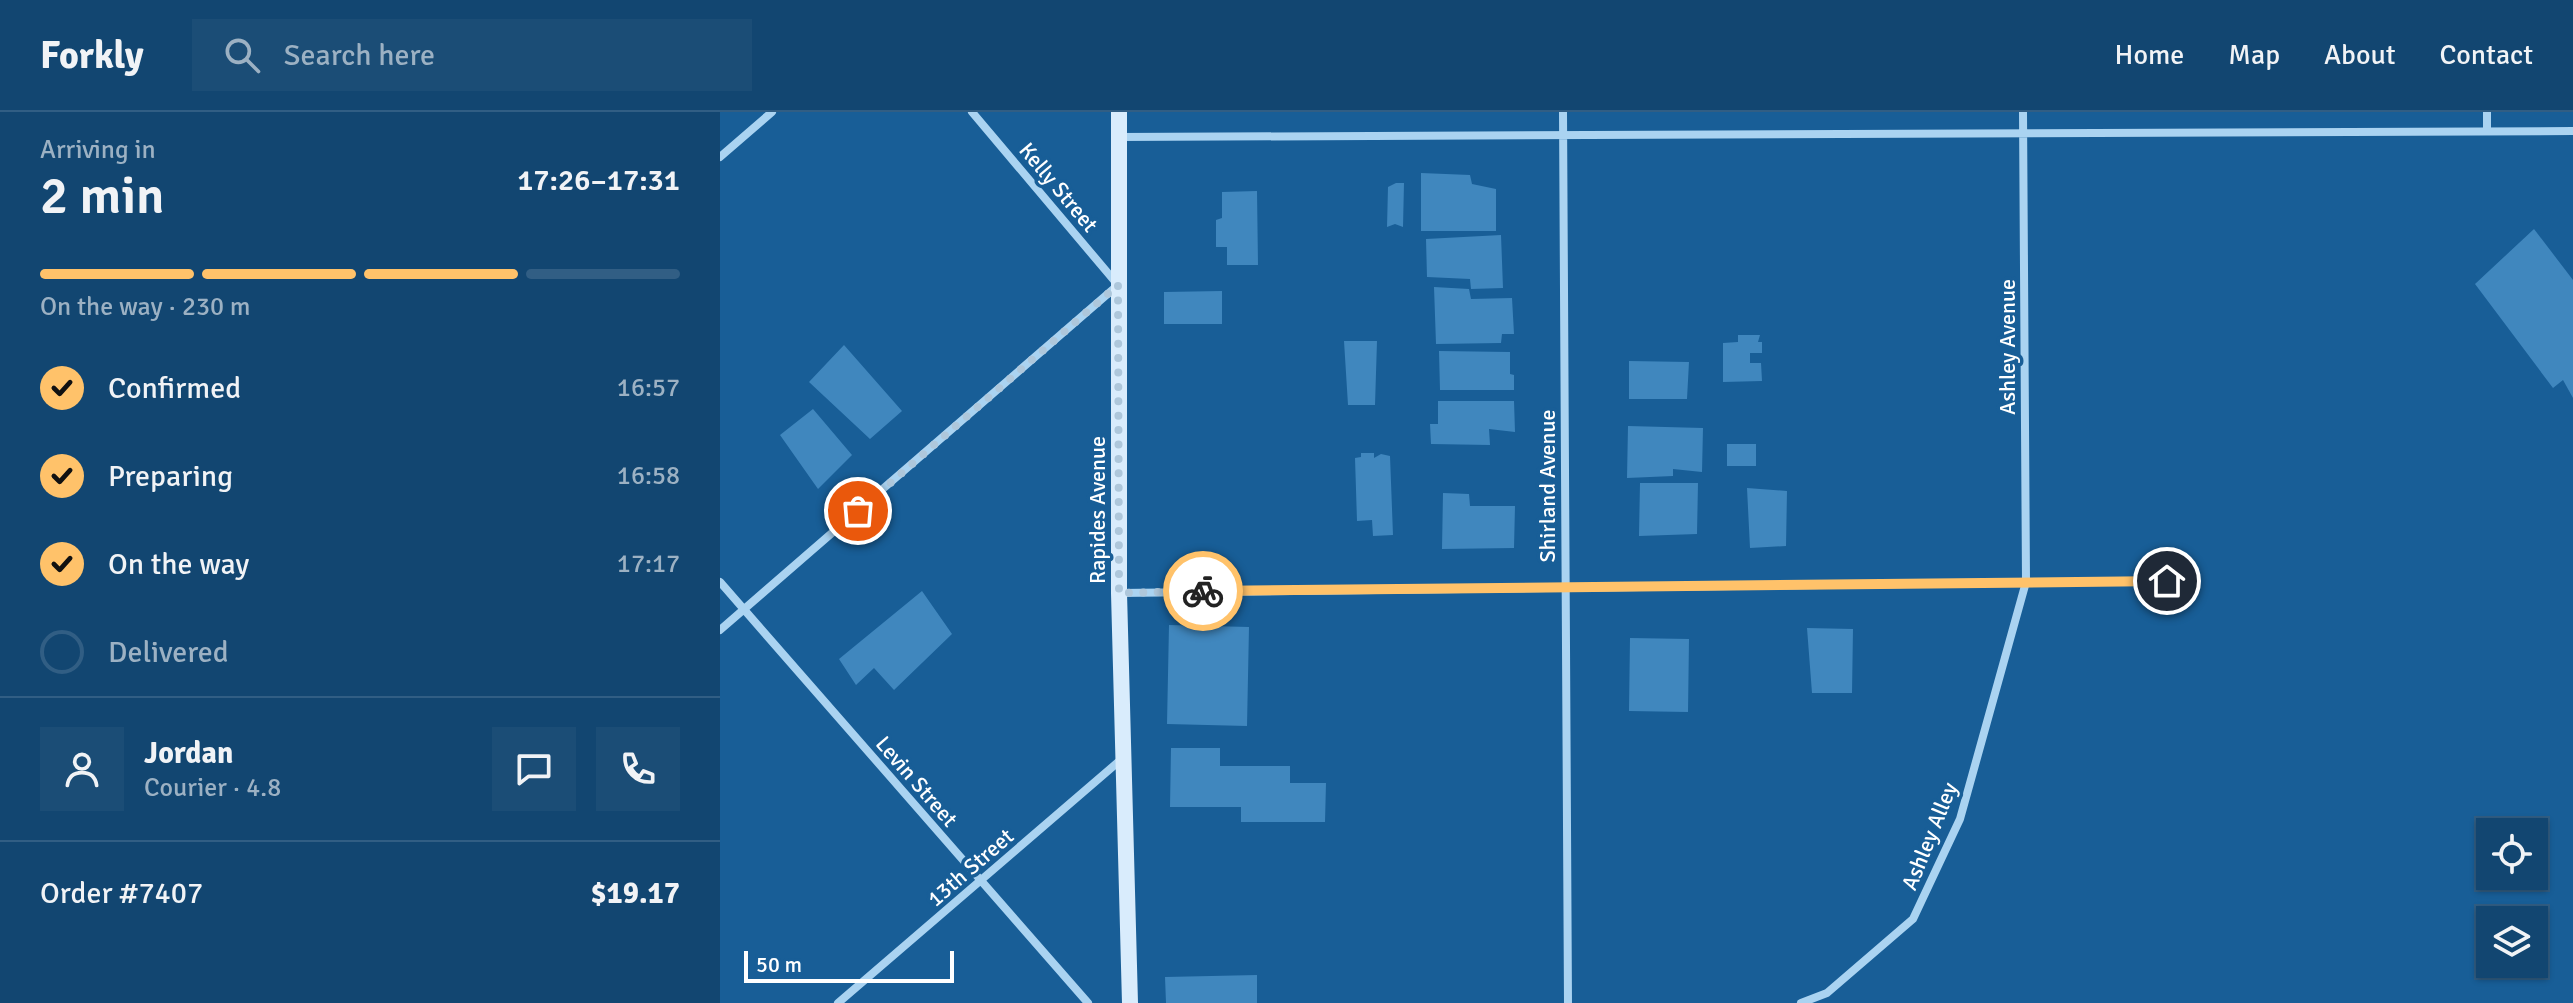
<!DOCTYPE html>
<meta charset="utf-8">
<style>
body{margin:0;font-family:Signika,sans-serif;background:#1b4d76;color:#f1f3f6;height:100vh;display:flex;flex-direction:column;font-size:30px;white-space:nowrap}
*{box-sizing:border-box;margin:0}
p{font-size:26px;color:#9cb1c3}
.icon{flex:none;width:44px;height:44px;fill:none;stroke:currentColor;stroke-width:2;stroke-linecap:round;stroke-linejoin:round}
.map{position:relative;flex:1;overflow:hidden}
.side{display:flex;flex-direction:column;background:#124671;width:720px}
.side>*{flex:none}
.controls{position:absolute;left:1756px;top:706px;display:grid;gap:16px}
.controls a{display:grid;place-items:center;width:72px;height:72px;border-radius:0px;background:#124671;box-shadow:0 2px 6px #0004,0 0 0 2px #315e84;font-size:40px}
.scale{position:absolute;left:24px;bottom:20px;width:210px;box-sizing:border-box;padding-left:8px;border:4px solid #fff;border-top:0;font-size:22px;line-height:28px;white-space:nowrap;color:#fff;-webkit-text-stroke:6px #185e97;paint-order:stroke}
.pin{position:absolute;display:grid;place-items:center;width:68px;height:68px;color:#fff;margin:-34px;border:4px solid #fff;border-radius:50%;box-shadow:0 2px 8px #0007}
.courier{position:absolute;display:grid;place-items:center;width:80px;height:80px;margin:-40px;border:6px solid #ffc26a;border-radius:50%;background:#fff;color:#222;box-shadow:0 2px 10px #0007}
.head em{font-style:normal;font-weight:600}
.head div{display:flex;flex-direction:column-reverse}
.head{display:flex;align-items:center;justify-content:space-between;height:136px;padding:0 40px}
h1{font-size:52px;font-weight:600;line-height:60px}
.bar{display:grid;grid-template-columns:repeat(4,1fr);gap:12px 8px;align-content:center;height:96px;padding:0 40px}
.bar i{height:10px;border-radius:6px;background:#315e84}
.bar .selected{background:#ffc26a}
.bar p{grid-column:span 4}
.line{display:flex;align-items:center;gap:20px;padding:0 40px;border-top:2px solid #315e84}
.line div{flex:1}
.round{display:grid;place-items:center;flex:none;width:84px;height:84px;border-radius:0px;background:#1b4d76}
ol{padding:0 40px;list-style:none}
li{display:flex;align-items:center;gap:24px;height:88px}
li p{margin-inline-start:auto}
li .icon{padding:8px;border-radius:50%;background:#ffc26a;color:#111;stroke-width:4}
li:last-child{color:#9cb1c3}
li i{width:44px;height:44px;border:4px solid #315e84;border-radius:50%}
header{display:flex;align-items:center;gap:48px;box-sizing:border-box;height:112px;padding:0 40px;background:#124671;border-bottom:2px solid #315e84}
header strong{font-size:38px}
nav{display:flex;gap:44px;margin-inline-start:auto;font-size:28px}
.search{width:560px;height:72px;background:#1b4d76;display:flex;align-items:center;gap:20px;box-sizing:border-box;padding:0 28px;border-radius:0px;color:#9cb1c3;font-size:30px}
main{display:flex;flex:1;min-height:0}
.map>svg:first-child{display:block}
.building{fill:#4087be}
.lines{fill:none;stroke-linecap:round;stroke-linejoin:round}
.minor{stroke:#aad3f1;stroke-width:8}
.secondary{stroke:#d9ecfc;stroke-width:16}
.done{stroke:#aec7db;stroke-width:8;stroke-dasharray:0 14.4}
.route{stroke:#ffc26a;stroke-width:10}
.labels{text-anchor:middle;stroke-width:7;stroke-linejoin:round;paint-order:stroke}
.street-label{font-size:22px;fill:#fff;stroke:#185e97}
</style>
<header>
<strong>Forkly</strong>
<div class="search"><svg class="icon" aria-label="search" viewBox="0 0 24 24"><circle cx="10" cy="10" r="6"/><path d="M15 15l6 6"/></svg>Search here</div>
<nav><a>Home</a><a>Map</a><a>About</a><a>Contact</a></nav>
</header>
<main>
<section class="side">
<div class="head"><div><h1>2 min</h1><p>Arriving in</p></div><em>17:26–17:31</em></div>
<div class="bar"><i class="selected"></i><i class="selected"></i><i class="selected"></i><i></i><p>On the way · 230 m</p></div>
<ol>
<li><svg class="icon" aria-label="check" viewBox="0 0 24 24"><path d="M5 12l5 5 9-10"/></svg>Confirmed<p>16:57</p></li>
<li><svg class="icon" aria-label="check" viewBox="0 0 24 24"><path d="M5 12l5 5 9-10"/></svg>Preparing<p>16:58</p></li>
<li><svg class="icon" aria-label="check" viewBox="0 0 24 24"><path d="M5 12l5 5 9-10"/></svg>On the way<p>17:17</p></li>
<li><i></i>Delivered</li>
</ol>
<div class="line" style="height:144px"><a class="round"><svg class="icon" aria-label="person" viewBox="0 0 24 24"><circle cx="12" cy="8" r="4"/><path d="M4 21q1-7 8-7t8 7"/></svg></a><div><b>Jordan</b><p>Courier · 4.8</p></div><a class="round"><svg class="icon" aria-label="chat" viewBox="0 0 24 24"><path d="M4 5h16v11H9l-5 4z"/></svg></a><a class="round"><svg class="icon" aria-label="phone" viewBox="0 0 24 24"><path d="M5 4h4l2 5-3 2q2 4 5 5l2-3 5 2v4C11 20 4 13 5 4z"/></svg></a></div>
<div class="line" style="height:104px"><div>Order #7407</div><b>$19.17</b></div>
</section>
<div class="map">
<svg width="1853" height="891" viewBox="0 0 1853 891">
<rect width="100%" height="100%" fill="#185e97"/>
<path class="building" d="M 701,61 L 750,63 L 752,72 L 776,77 L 776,119 L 701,119 Z
M 676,71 L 684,71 L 683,115 L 675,112 L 667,115 L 668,75 Z
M 537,79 L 538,153 L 507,153 L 507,135 L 496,135 L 496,108 L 502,106 L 502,80 Z
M 1814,117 L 1853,168 L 1853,286 L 1843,268 L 1833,276 L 1755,172 Z
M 781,123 L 783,176 L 751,177 L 750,167 L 707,165 L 706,127 Z
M 714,175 L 749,177 L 751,187 L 792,186 L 794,222 L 782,222 L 781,231 L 716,232 Z
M 502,179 L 502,212 L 444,212 L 444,180 Z
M 1018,223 L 1040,223 L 1038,230 L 1042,230 L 1042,241 L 1030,241 L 1030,251 L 1041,251 L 1042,269 L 1003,270 L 1003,231 L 1018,230 Z
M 624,229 L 657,229 L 655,293 L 628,293 Z
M 124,233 L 182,299 L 150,327 L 89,270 Z
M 719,239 L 790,240 L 790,262 L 794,263 L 794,278 L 720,278 Z
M 909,249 L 969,250 L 967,287 L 909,287 Z
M 718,289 L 794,289 L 795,320 L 769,317 L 770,333 L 711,332 L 710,312 L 718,312 Z
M 93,297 L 132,343 L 98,377 L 60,323 Z
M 908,314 L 983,316 L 982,360 L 953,357 L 953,364 L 907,366 Z
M 1007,332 L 1036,332 L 1036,354 L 1007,354 Z
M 641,341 L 654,341 L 654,346 L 661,342 L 670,344 L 673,423 L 653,424 L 652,408 L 637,409 L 635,346 L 641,345 Z
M 920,371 L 978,371 L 977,422 L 919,424 Z
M 1027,376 L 1067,379 L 1066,434 L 1030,436 Z
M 723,381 L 749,382 L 750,394 L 795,394 L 794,436 L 722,437 Z
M 202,479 L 232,522 L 174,578 L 154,556 L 136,573 L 119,547 Z
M 449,513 L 529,515 L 527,614 L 447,612 Z
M 1087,516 L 1133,517 L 1132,581 L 1092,581 Z
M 910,526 L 969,527 L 968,600 L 909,599 Z
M 451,636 L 500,636 L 500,654 L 570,654 L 570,671 L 606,671 L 605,710 L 521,710 L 521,695 L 450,695 Z
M 537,863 L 537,891 L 446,891 L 445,865 Z"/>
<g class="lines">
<path class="minor" d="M 843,0 L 848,891
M 1767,0 L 1767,19
M 399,25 L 1853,19
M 0,45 L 52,0
M 0,470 L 368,891
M 399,481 L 1447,469
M 0,518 L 398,173 L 252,0
M 118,891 L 404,645
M 1081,891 L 1107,881 L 1193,807 L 1240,707 L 1306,470 L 1303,0"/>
<path class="secondary" d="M 399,0 L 399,481 L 410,891"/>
</g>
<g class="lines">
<path class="done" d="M 138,399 L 398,173 L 399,481 L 483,479"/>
<path class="route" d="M 483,479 L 1447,469"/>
</g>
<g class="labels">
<g class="street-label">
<text transform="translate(339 75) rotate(50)" y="8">Kelly Street</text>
<text transform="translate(1287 235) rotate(-90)" y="8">Ashley Avenue</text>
<text transform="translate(827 374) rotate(-90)" y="8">Shirland Avenue</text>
<text transform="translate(377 398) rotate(-90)" y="8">Rapides Avenue</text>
<text transform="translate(197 669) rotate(49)" y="8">Levin Street</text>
<text transform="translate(1209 724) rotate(-68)" y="8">Ashley Alley</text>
<text transform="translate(250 755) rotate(-41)" y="8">13th Street</text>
</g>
</g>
</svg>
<div class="controls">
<a><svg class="icon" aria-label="locate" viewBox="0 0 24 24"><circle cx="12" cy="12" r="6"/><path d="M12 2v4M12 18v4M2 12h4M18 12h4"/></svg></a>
<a><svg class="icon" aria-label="layers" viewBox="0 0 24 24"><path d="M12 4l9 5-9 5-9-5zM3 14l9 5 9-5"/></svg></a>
</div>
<div class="scale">50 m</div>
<div class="pin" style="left:138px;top:399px;background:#ea580c"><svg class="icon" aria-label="bag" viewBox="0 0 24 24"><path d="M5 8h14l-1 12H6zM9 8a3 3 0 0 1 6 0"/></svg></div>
<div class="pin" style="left:1447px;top:469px;background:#1f2937"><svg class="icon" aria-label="home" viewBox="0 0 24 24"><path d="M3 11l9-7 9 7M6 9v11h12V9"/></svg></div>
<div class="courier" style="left:483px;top:479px"><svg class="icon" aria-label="bike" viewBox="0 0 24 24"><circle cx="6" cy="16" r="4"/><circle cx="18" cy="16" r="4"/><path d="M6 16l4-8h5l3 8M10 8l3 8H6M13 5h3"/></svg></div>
</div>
</main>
